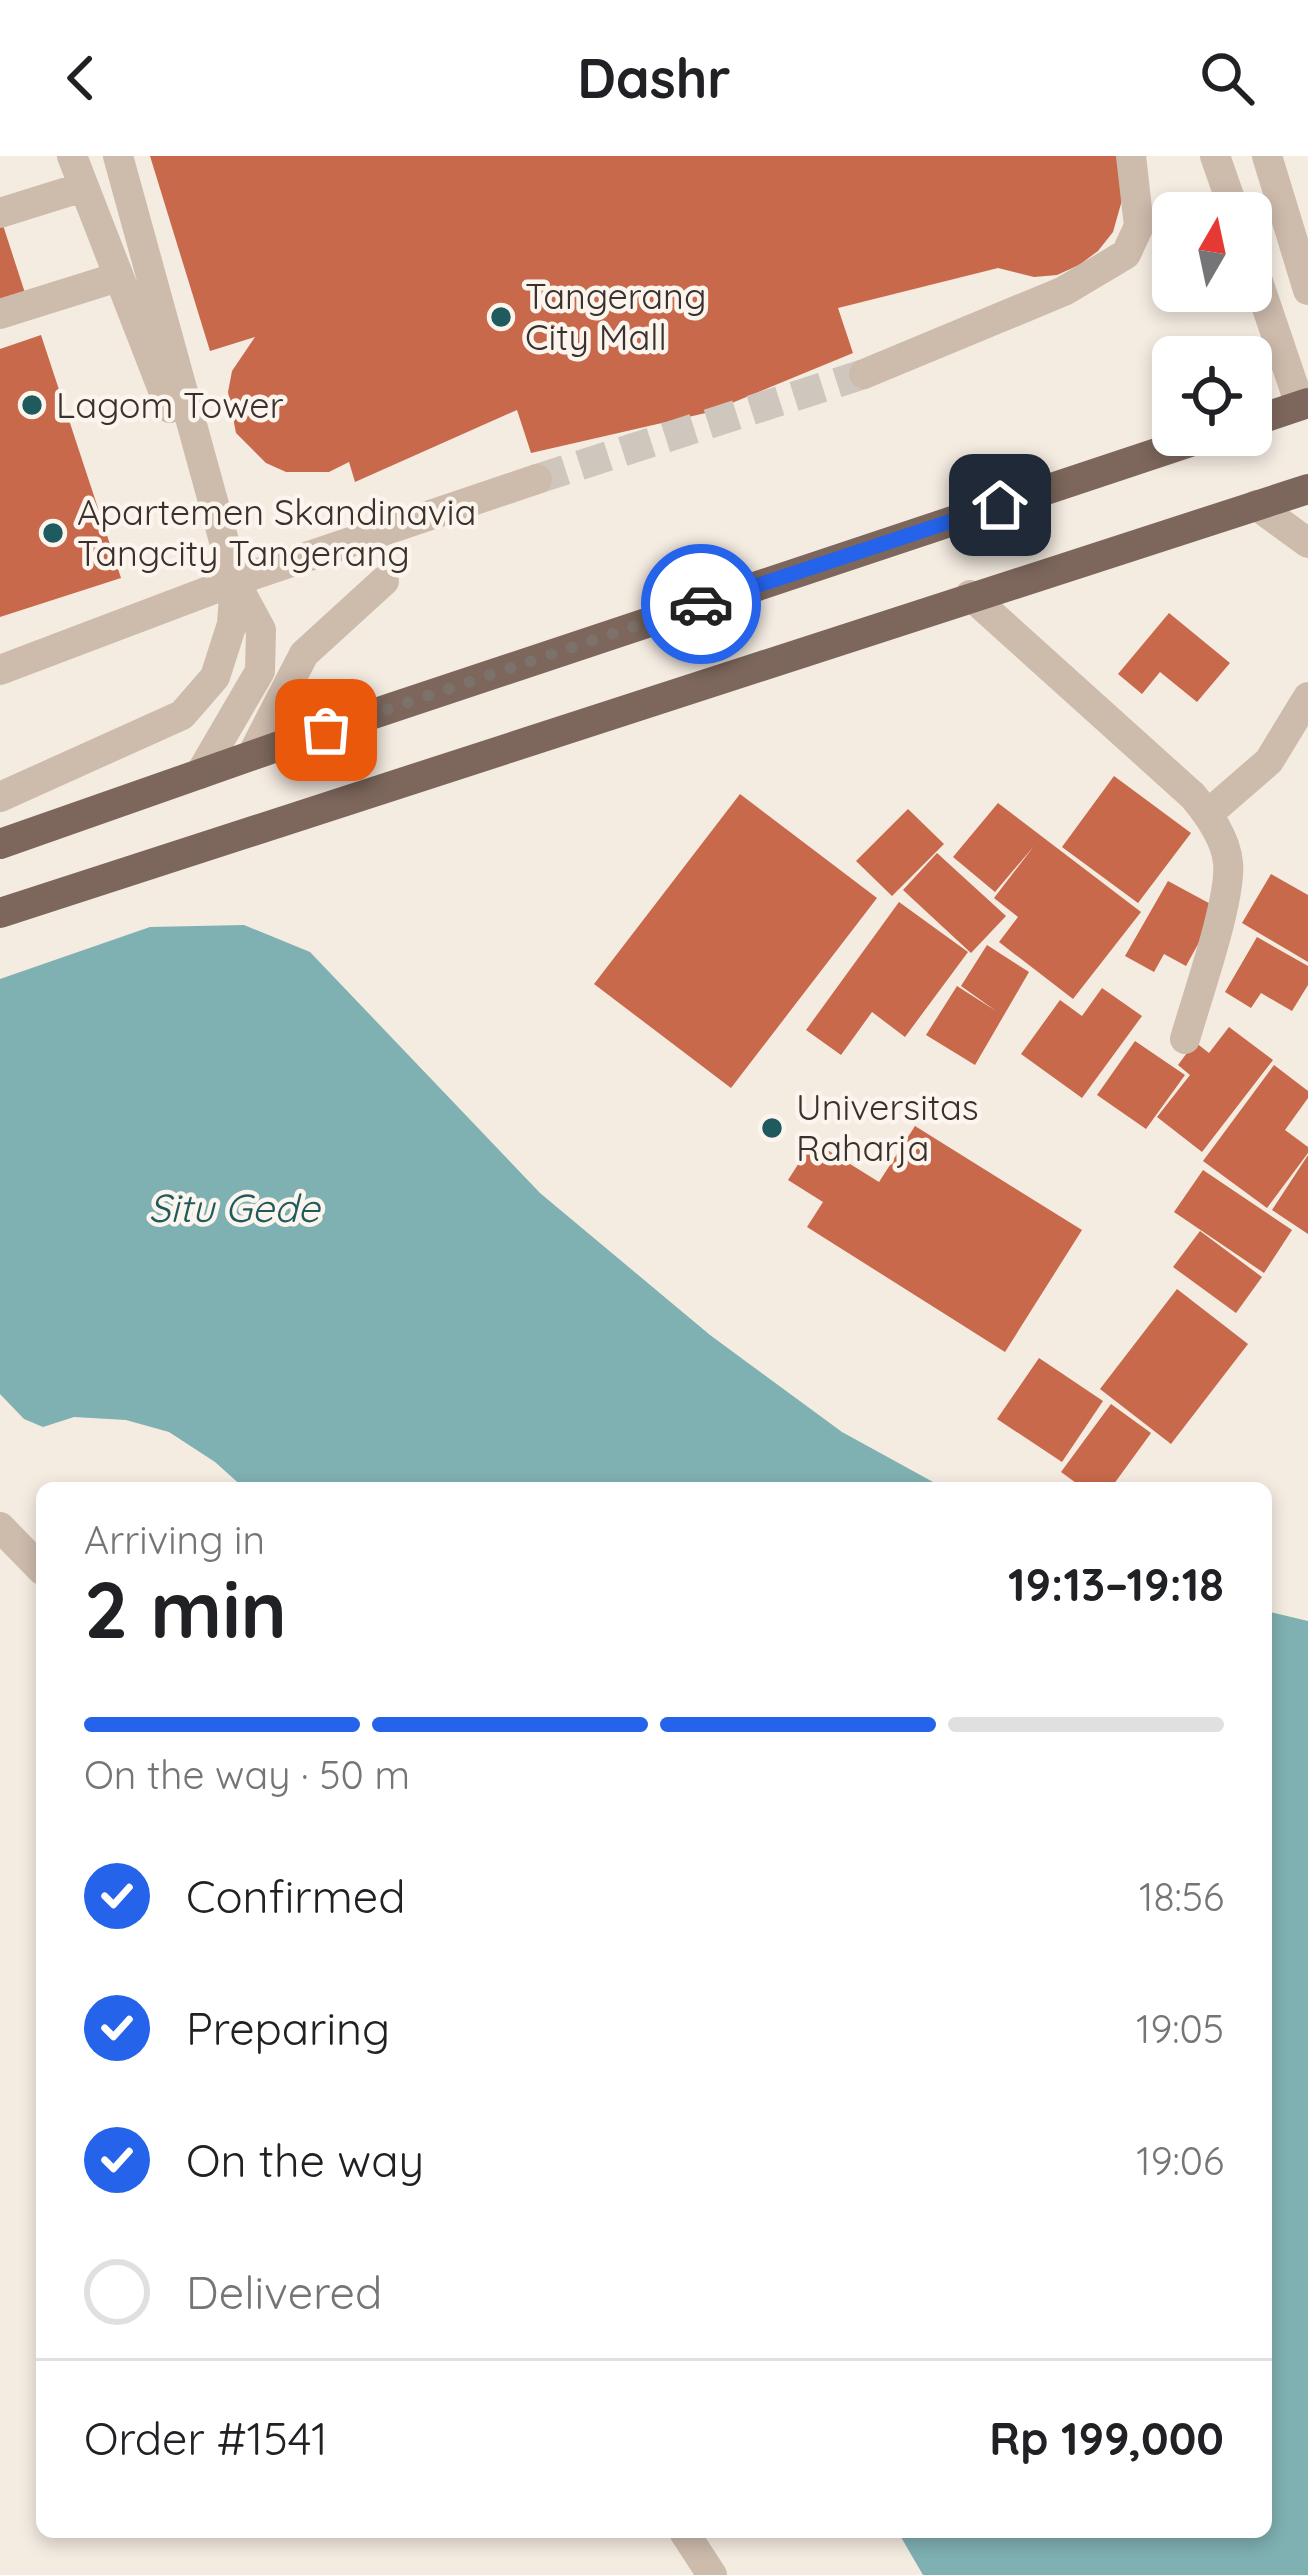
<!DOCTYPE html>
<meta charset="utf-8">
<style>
body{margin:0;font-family:Quicksand,sans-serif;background:#f2f2f2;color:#202124;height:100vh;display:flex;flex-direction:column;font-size:45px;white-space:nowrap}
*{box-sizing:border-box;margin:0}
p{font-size:39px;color:#757577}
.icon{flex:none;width:66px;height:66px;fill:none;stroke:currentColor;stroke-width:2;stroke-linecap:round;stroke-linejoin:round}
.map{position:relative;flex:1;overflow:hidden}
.panel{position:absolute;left:36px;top:1326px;width:1236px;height:1056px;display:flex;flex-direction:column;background:#fff;border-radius:18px;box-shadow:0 6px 18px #0003}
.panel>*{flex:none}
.needle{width:78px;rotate:9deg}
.buttons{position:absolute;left:1152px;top:36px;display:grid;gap:24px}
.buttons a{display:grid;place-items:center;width:120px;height:120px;border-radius:18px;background:#fff;box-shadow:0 6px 18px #0003;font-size:60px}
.pin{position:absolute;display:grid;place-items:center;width:102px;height:102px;color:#fff;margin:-51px;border-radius:24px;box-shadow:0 6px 18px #0006}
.courier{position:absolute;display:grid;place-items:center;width:120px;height:120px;margin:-60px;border:9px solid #2563eb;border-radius:50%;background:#fff;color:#222;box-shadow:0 3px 15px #0007}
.headline em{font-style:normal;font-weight:700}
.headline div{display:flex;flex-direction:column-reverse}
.headline{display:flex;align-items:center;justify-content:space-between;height:204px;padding:0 48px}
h1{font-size:78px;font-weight:700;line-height:90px}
.bar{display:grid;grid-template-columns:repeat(4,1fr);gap:18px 12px;align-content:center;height:144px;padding:0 48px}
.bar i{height:15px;border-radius:9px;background:#e0e0e0}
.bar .active{background:#2563eb}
.bar p{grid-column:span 4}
.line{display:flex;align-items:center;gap:30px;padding:0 48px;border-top:3px solid #e0e0e0}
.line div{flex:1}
ol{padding:0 48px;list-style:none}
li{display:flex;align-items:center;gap:36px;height:132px}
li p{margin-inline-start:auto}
li .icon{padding:12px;border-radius:50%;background:#2563eb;color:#fff;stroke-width:4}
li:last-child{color:#757577}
li i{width:66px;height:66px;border:6px solid #e0e0e0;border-radius:50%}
header{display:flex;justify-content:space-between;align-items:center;height:156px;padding:0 48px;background:#fff;font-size:54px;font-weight:700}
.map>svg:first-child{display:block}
.water{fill:#7fb0b2}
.building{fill:#c8694b}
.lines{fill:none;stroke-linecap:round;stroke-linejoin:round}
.minor-tunnel{stroke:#cfc6bd;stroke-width:30;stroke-dasharray:30 15;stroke-linecap:butt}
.minor{stroke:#cdbbac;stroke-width:30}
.major{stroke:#7d675c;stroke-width:30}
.done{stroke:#7c716b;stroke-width:12;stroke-dasharray:0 21.6}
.route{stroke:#2563eb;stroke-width:15}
.poi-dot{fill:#1f5a5e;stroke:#fbf5ee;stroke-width:4.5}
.labels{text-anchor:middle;stroke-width:9;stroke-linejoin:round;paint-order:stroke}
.poi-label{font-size:36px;fill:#3b302b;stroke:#fbf5ee;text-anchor:start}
.water-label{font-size:39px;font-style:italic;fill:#1f5a5e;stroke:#fbf5ee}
</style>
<header><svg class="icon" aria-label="back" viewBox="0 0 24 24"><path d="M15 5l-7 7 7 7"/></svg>Dashr<svg class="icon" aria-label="search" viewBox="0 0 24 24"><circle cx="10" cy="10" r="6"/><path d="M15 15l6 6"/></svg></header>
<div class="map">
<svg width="1308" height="2419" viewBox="0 0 1308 2419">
<rect width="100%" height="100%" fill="#f4ebe1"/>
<path class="water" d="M 244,769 L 310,796 L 540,1037 L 710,1179 L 842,1276 L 944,1332 L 244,1332 L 215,1306 L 169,1276 L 126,1264 L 74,1261 L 43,1271 L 24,1263 L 0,1238 L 0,823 L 150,771 Z
M 1266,1455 L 1308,1465 L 1308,2419 L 923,2419 L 898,2376 L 1266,2376 Z"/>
<path class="building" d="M 150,0 L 1120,0 L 1126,30 L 1113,76 L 1098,95 L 1079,109 L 1057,119 L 1034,121 L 998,112 L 838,152 L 853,197 L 710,256 L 531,297 L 517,254 L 355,326 L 349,306 L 329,316 L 286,316 L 266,307 L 236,277 L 228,236 L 232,215 L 255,181 L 210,195 Z
M 0,60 L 26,140 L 0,148 Z
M 41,179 L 121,422 L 0,461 L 0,193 Z
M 1169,457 L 1230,507 L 1197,546 L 1160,516 L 1142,538 L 1118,518 Z
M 1114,620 L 1191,677 L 1138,747 L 1062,691 Z
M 740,638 L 877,742 L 731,932 L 594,828 Z
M 998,647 L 1141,756 L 1073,843 L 999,786 L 1018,761 L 994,742 L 1034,690 L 995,736 L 953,701 Z
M 908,653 L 944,688 L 892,740 L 856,705 Z
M 937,697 L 1006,760 L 971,797 L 903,734 Z
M 1271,718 L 1308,739 L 1308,806 L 1242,767 Z
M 1168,725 L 1218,752 L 1186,810 L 1164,798 L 1154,816 L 1125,800 Z
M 899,746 L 968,796 L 905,881 L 872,856 L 841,899 L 806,874 Z
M 1257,781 L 1308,810 L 1308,829 L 1292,855 L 1261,837 L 1251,852 L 1225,836 Z
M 987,789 L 1029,816 L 975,909 L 926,879 L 957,830 L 996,855 L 961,830 Z
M 1102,832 L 1142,860 L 1082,942 L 1021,898 L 1060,844 L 1082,860 Z
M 1229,871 L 1273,904 L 1202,996 L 1157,961 L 1190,919 L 1178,909 L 1195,886 L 1209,897 Z
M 1135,885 L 1185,919 L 1146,973 L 1097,939 Z
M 1274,909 L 1308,935 L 1308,942 L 1285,974 L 1308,991 L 1308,997 L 1267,1052 L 1203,1005 Z
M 915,970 L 1082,1074 L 1005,1196 L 807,1071 L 823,1046 L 788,1024 L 813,985 L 879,1026 Z
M 1308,999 L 1308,1078 L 1272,1054 Z
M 1203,1014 L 1292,1074 L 1264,1117 L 1174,1056 Z
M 1200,1075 L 1262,1121 L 1236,1157 L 1173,1111 Z
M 1177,1133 L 1248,1188 L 1171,1288 L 1100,1233 Z
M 1039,1202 L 1103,1245 L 1062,1306 L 997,1263 Z
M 1111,1248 L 1151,1277 L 1111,1332 L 1083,1332 L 1061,1316 Z"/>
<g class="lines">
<path class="minor-tunnel" d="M 537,323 L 864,218"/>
<path class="minor" d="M 72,0 L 170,252
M 1215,0 L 1235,57
M 1267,0 L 1308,134
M 0,57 L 83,31
M 1251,105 L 1300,249
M 0,158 L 118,121
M 864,218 L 1064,135 L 1126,98 L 1139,70 L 1131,0
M 1256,349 L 1308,387
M 970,439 L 1193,640 C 1208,658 1226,682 1228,707 C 1232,742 1196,844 1185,883
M 0,514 L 235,425 L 537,323
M 252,599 L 304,498 L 384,425
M 200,618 L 260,515 L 261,474 L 235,426
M 0,641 L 182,559 L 215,521 L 232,468 L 235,425 L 118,0
M 1208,658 L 1269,605 L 1308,541
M 0,1371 L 42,1414
M 684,2376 L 712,2419"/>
<path class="major" d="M 1251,266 L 1308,247
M 0,688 L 325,574 L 1211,279
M 0,757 L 1308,333"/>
</g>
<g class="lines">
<path class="done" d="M 326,574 L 701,448"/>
<path class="route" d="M 701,448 L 1000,349"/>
</g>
<g class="poi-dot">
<circle cx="501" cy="161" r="12"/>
<circle cx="32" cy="249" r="12"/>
<circle cx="53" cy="377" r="12"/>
<circle cx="772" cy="972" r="12"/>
</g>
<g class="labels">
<g class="poi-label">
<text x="525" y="153">Tangerang<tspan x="525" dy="41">City Mall</tspan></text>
<text x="56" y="262">Lagom Tower</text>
<text x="77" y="369">Apartemen Skandinavia<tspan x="77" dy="41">Tangcity Tangerang</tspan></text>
<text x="796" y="964">Universitas<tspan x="796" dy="41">Raharja</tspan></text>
</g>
<g class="water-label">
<text x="234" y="1066">Situ Gede</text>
</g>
</g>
</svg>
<div class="buttons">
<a><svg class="needle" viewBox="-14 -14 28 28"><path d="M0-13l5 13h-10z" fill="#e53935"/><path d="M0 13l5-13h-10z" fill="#757577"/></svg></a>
<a><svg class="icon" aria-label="locate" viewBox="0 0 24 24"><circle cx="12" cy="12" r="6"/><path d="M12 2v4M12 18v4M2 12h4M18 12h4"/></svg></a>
</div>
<div class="pin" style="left:326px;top:574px;background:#ea580c"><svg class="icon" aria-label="bag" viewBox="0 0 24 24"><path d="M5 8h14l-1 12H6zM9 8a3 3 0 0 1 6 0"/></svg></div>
<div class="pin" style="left:1000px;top:349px;background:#1f2937"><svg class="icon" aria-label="home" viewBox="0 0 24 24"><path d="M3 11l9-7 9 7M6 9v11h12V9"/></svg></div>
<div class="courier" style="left:701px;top:448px"><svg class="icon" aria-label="car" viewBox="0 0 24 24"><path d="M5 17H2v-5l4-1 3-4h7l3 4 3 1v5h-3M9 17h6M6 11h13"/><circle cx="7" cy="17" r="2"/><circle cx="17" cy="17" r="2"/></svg></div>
<section class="panel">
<div class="headline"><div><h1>2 min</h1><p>Arriving in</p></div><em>19:13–19:18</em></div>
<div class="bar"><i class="active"></i><i class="active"></i><i class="active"></i><i></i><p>On the way · 50 m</p></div>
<ol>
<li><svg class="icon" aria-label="check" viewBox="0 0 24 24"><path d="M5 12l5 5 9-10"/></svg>Confirmed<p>18:56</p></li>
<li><svg class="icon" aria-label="check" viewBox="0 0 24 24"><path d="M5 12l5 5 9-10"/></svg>Preparing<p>19:05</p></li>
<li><svg class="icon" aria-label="check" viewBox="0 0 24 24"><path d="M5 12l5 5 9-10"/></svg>On the way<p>19:06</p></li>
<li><i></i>Delivered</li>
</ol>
<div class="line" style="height:156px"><div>Order #1541</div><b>Rp 199,000</b></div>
</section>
</div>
